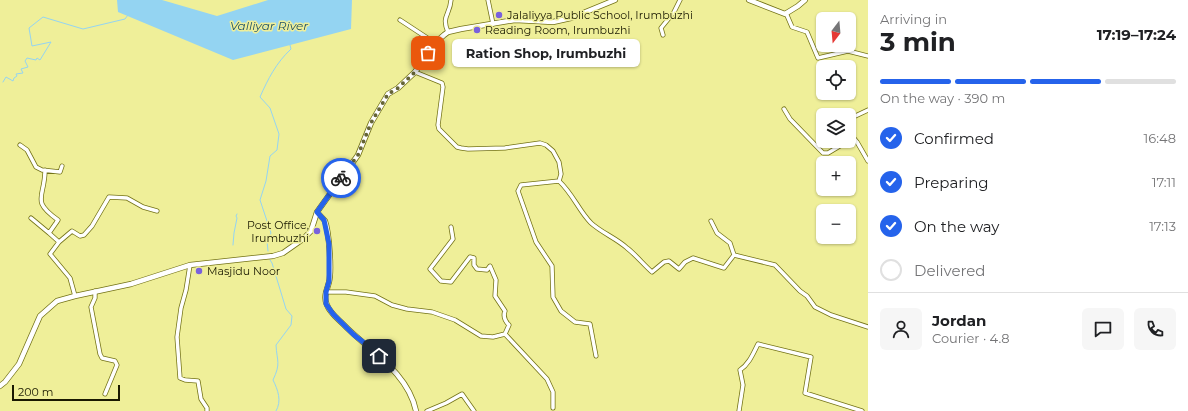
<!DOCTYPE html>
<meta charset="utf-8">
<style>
body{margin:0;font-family:Montserrat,sans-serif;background:#f6f6f6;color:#202124;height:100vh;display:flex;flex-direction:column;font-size:15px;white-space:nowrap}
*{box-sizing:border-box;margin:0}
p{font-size:13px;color:#757577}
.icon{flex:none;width:22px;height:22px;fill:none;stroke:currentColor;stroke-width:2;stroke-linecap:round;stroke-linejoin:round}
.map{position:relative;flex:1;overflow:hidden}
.panel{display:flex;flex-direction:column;background:#fff;width:320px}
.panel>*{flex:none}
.needle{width:26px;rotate:196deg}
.tools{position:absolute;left:816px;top:12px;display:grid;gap:8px}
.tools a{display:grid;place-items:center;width:40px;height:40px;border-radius:6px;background:#fff;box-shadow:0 1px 3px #0004;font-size:20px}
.scale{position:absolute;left:12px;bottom:10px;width:108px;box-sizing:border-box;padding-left:4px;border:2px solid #1a1901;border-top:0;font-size:11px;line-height:14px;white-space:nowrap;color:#1a1901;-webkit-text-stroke:3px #efef99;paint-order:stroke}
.pin{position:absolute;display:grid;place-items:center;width:34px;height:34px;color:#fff;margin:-17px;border-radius:8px;box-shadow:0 2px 6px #0006}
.courier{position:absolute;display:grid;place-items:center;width:40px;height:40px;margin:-20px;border:3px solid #2563eb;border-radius:50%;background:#fff;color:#222;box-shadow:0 1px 5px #0007}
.bubble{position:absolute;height:28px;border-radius:6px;background:#fff;box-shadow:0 1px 3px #0004;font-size:13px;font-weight:700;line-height:28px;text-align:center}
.head em{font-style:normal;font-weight:700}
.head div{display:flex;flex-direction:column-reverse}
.head{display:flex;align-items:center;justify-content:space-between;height:68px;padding:0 12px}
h1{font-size:26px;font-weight:700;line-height:30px}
.bar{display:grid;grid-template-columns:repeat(4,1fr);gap:6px 4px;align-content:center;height:48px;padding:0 12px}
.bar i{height:5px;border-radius:3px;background:#e0e0e0}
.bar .on{background:#2563eb}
.bar p{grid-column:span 4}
.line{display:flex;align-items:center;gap:10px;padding:0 12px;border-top:1px solid #e0e0e0}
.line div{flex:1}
.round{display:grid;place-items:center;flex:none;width:42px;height:42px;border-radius:6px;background:#f6f6f6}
ol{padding:0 12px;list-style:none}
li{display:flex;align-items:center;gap:12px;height:44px}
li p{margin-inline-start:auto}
li .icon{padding:4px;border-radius:50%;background:#2563eb;color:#fff;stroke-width:4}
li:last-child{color:#757577}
li i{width:22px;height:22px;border:2px solid #e0e0e0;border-radius:50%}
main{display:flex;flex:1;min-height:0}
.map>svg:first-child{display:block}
.water{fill:#94d4f2}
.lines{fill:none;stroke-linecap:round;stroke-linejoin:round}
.stream{stroke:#94d4f2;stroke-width:1}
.minor-casing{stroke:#737216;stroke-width:5}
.major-casing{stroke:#737216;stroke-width:6}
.minor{stroke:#fff;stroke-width:3.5}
.major{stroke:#fff;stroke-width:4.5}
.done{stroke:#656436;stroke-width:4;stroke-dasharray:0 7.2}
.route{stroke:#2563eb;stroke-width:5}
.poi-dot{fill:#7961dc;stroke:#efef99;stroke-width:1.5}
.labels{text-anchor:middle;stroke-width:3;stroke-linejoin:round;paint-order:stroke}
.poi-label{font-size:11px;fill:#1a1901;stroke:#efef99;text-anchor:start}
.water-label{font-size:12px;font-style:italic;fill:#235469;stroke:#efef99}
</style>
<main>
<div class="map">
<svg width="868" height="411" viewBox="0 0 868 411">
<rect width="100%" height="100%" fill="#efef99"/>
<path class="water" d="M 117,0 L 162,0 L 217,16 L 268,0 L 352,0 L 351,29 L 233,60 L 118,12 Z"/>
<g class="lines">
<path class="stream" d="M 3,82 L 6,77 L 13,81 L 14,78 L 17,76 L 16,74 L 23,73 L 21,69 L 28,67 L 25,61 L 27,58 L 36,60 L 37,58 L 40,60 L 51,42 L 32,46 L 29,28 L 43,17 L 83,29 L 125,19 L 128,15
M 233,245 L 234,233 L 237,218 L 236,216 L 237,214
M 268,251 L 267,241 L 271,233 L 260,200 L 266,181 L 270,156 L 277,150 L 279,134 L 270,108 L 260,97 C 268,79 276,63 291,49 L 290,45
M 270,260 L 272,263 L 286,309 L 292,316 L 291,325 L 276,345 C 277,362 281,363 273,380 C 278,390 282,401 276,411"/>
<defs>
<path id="minor" d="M 488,0 L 493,24
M 786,13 L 792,27 L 807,32 L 818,58 L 848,51 L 868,56
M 400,20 L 435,43
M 448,32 C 441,16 450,15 451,0
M 663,35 L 661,28 L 674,12 L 680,0
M 415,72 L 442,83 L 443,87 L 438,125 L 439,129 L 457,147 L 461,148 L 468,149 L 505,148 L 540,143 L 546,145 L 553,151 L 559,162 L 561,174 L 559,181 L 521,185 L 518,191 L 536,242 L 552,266 L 553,297 L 561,311 L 575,322 L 590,324 L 596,356
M 784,109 L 790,119 L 823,153 L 828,153 L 848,141
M 849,119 L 868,110
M 849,132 L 857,142 L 868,161
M 20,145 L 27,150 L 36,167 L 42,170 L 60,172 L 62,166
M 45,170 C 45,198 30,200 58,220 L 56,223 L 49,233 L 59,242
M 559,181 C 573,194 579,211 591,223 C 602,233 616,238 627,248 C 636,255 643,264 652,272 L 664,262 L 669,261 L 679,269 L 685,262 L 693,258 L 724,268 L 734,255 L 775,265 L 800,291 L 807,296 L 815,307 L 831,315 L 868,327
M 31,218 L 49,233
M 711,221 L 717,233 L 730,243 L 734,255
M 190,265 L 186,290 L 181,308 L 177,337 L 180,378 L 185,380 L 198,381 L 201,399 L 207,408 L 207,411
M 95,291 L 95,298 L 91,307 L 100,354 L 102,358 L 115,361 L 117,365 L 105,394
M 326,292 L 346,292 L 375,296 L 392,305 L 407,309 L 432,312 L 455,320 L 481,336 L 493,337 L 505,334 L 509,325 C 505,321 503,316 505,311 L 495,296 L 496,280 L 490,266 L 487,270 L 477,269 L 474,265 L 474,258 L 470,257 L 451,282 L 441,281 L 430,269 L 453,239 L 451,227
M 75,296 L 70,278 L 50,254 L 59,242 L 72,231 L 80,236 L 84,235 L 92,226 L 109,197 L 127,198 L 143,207 L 157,211
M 505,334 L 547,379 L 553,392 L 553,408
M 427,411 L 446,403 L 462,394 L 474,411
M 739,411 L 743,385 L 740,370 C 749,364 753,354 758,344 L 811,357 L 805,393 L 862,411"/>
<path id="major" d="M 749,0 L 785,14 L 798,6 L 805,0
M 317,212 C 319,215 323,218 325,221 C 329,232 332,270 329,282 C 327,290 323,297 327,305 C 330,313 337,318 343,324 C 368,350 408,372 416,411
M 0,386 L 5,382 L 19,364 L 40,316 L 57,301 L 75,296 L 131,284 L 190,265 L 273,256 L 283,253 L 303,239 L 311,231 L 317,212 L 358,155 L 371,123 L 388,94 L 398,88 L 415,72 L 435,43 L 444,35 L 448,32 L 461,29 L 515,20 L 553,22 L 571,18 L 615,0"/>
</defs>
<use href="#minor" class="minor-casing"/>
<use href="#major" class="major-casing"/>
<use href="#minor" class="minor"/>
<use href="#major" class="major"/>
</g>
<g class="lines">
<path class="done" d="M 341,178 L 358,155 L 371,123 L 388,94 L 398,88 L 415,72 L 428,53"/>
<path class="route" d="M 341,178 L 317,212 L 324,220 L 329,244 L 329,281 L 326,292 L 326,304 L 333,314 L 354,335 L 367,345 L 379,356"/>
</g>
<g class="poi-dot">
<circle cx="499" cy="15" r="4"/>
<circle cx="477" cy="30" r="4"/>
<circle cx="317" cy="231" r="4"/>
<circle cx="199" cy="271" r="4"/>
</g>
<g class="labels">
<g class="poi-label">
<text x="507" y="19">Jalaliyya Public School, Irumbuzhi</text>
<text x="485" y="34">Reading Room, Irumbuzhi</text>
<text x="309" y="229" text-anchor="end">Post Office,<tspan x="309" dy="13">Irumbuzhi</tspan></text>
<text x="207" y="275">Masjidu Noor</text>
</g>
<g class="water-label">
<text x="269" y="30">Valliyar River</text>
</g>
</g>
</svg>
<div class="tools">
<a><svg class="needle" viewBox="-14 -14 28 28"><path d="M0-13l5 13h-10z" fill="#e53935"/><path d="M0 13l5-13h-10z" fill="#757577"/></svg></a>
<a><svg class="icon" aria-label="locate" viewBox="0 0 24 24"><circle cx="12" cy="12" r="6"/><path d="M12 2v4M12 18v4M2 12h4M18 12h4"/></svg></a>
<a><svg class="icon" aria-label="layers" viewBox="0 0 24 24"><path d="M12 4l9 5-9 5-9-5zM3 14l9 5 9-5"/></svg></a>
<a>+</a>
<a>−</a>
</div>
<div class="scale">200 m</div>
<div class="pin" style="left:428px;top:53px;background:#ea580c"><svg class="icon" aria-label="bag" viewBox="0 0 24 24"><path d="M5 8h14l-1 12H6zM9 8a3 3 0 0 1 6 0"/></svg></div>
<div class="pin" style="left:379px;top:356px;background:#1f2937"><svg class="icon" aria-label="home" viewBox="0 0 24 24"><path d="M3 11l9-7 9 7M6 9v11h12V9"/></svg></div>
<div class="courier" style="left:341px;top:178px"><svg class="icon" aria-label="bike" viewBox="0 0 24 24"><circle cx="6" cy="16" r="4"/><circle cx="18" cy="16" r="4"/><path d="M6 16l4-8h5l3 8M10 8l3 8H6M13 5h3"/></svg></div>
<div class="bubble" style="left:452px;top:39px;width:188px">Ration Shop, Irumbuzhi</div>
</div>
<section class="panel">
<div class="head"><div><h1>3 min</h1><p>Arriving in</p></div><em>17:19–17:24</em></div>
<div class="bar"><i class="on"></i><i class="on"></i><i class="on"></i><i></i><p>On the way · 390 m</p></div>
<ol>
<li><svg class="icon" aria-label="check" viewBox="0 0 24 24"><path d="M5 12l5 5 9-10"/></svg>Confirmed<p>16:48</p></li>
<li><svg class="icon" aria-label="check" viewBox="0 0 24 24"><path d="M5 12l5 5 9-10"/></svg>Preparing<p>17:11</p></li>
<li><svg class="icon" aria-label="check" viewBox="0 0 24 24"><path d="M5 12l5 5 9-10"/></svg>On the way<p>17:13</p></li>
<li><i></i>Delivered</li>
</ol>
<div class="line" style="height:72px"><a class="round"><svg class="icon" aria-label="person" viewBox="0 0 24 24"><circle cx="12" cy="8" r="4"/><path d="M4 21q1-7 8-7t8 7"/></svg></a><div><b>Jordan</b><p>Courier · 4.8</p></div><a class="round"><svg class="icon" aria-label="chat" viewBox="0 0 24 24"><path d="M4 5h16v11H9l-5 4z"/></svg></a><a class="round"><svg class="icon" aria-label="phone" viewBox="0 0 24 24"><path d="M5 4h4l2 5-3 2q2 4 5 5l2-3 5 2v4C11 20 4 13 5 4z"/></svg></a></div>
</section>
</main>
